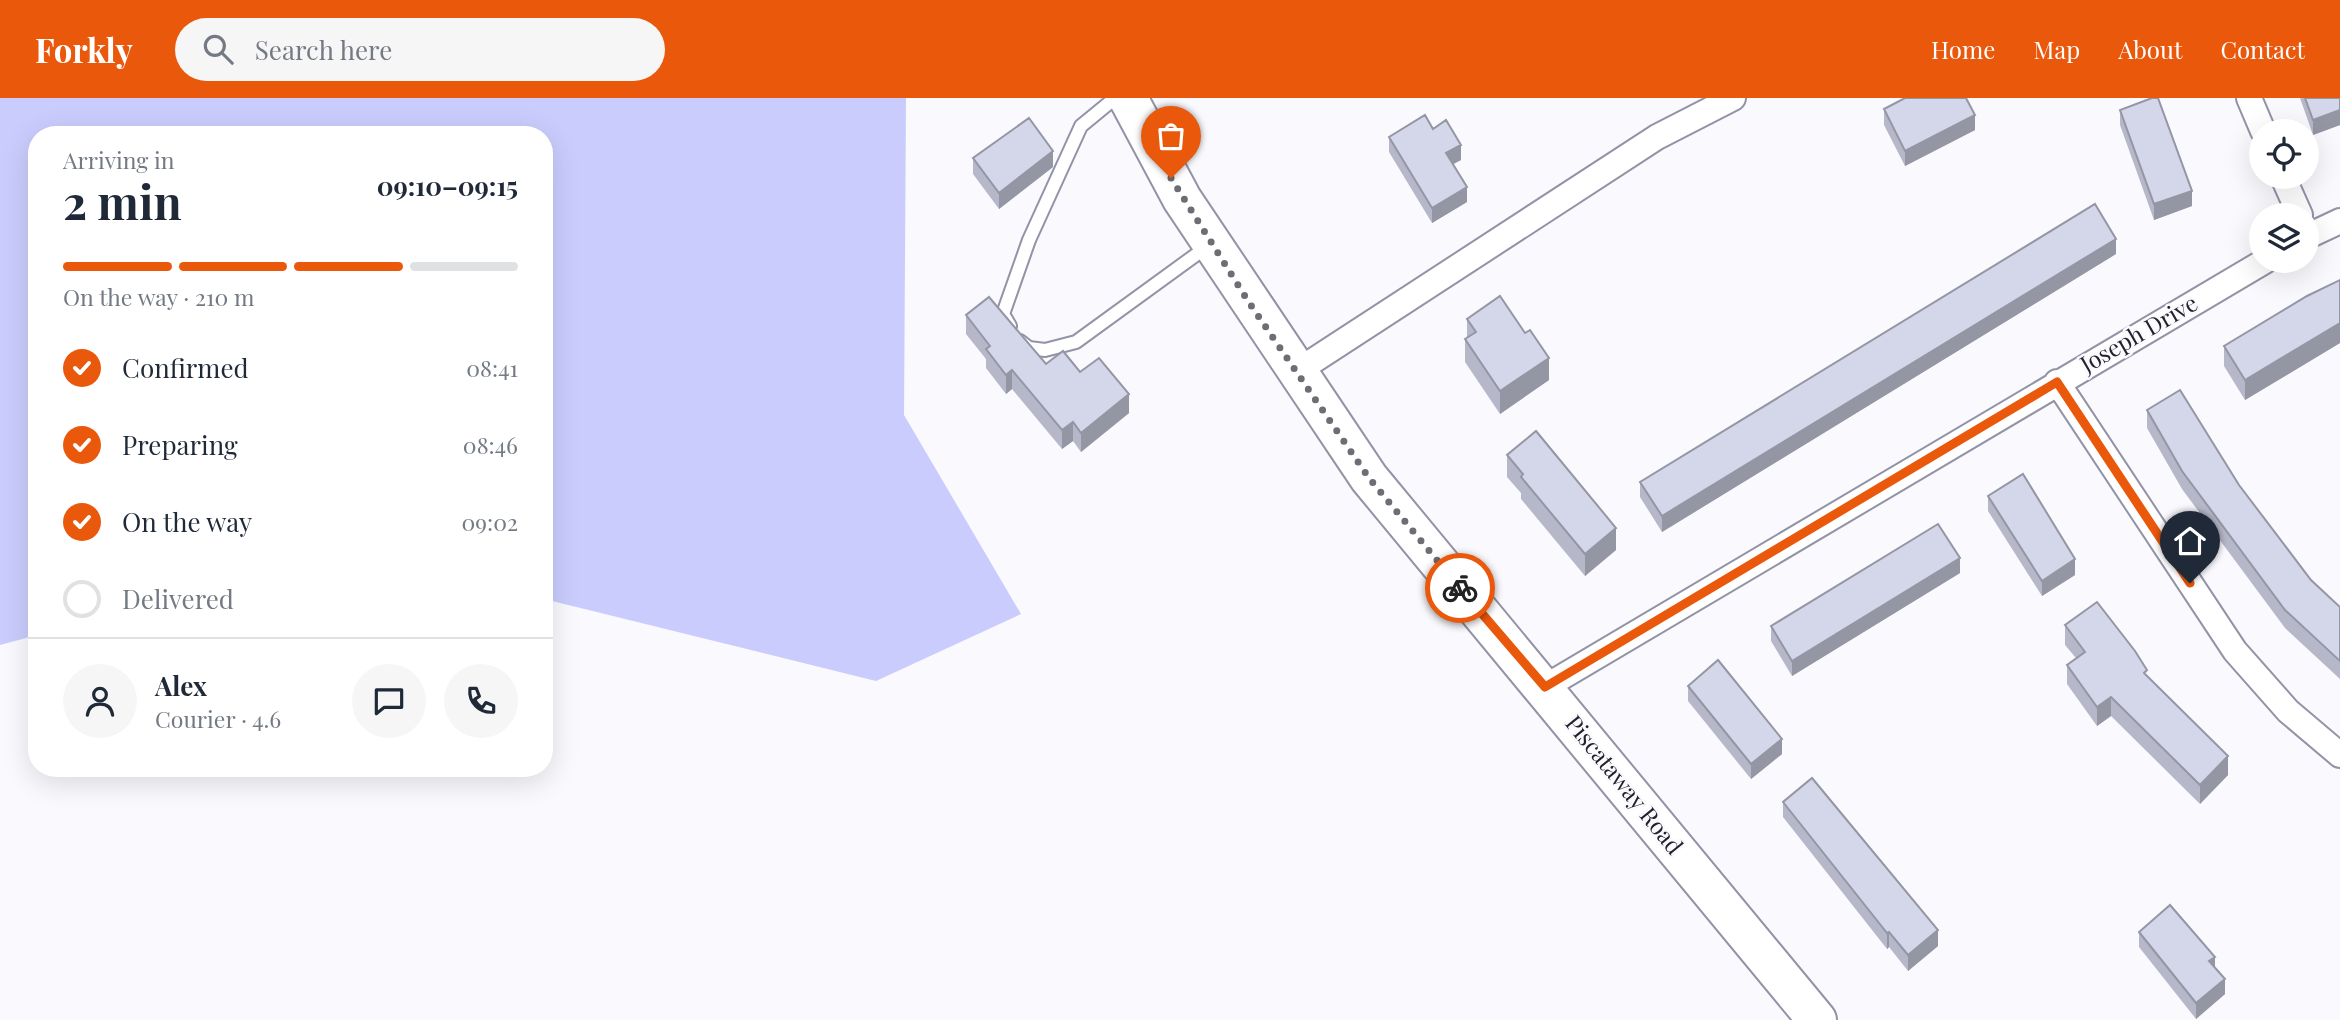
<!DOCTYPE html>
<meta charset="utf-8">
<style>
body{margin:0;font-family:"Playfair Display",serif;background:#f6f6f7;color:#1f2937;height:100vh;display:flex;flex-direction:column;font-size:26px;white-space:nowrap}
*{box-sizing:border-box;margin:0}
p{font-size:23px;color:#747a83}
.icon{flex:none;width:38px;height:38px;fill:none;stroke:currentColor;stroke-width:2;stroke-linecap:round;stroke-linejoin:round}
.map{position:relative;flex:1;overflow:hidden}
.side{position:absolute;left:28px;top:28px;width:525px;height:651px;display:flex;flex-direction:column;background:#fff;border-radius:28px;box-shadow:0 7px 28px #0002}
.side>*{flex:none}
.fabs{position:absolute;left:2249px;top:21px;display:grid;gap:14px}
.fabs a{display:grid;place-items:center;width:70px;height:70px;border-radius:50%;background:#fff;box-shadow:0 7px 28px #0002;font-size:35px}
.pin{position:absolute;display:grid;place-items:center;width:60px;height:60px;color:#fff;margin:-72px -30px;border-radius:50% 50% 50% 0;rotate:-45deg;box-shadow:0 0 7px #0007}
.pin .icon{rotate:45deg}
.courier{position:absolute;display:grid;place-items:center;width:70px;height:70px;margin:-35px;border:5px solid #ea580c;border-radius:50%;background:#fff;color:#222;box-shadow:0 2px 9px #0007}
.summary em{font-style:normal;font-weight:700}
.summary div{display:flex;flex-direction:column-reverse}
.summary{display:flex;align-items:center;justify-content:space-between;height:119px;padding:0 35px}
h1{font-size:46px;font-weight:700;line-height:52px}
.bar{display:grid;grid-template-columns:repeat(4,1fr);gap:10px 7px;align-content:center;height:84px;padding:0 35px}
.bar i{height:9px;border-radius:5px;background:#e0e1e3}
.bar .on{background:#ea580c}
.bar p{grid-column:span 4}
.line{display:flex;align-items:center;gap:18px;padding:0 35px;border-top:2px solid #e0e1e3}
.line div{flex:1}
.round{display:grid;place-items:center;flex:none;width:74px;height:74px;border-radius:37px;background:#f6f6f7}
ol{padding:0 35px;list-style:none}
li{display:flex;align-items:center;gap:21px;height:77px}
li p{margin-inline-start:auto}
li .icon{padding:7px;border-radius:50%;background:#ea580c;color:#fff;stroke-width:4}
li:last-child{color:#747a83}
li i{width:38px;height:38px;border:4px solid #e0e1e3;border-radius:50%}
header{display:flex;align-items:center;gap:42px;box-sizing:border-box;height:98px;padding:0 35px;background:#ea580c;color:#fff}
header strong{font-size:33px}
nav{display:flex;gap:38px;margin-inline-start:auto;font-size:24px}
.search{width:490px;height:63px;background:#f6f6f7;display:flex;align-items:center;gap:18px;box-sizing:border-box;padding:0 24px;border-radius:38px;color:#747a83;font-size:26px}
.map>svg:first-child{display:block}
.green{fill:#caccfd}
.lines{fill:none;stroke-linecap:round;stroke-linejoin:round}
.lane-casing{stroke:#9293a6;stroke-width:16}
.street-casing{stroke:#9293a6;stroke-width:28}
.primary-casing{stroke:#9293a6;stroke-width:42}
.lane{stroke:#fff;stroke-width:12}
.street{stroke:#fff;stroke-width:24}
.primary{stroke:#fff;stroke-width:38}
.wall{fill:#b6b8c9}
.shaded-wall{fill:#9496a4}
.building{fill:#d4d6ea;stroke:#9496a4;stroke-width:2}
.done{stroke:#6d6d74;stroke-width:7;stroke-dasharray:0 12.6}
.route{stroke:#ea580c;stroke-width:9}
.labels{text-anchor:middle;stroke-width:5;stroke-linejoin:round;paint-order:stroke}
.street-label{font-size:23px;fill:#212229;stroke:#f9f9fe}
</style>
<header>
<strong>Forkly</strong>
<div class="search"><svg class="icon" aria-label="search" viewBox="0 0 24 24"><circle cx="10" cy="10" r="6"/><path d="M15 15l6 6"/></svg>Search here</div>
<nav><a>Home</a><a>Map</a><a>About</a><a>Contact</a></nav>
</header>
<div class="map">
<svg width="2340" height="922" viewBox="0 0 2340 922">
<rect width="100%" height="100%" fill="#f9f9fe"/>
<path class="green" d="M 0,0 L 906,0 L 904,317 L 1021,516 L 876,583 L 544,501 L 544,37 L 37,37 L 37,537 L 0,547 Z"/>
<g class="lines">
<defs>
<path id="lane" d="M 1010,228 L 1003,216 L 1029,142 L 1081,28 L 1115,0
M 1020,243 L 1029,250 L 1045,252 L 1076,244 L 1208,148"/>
<path id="street" d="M 2249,0 L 2263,33
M 2283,79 L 2300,117
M 2306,139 L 2340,123
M 1296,274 L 1657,39 L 1733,0
M 2057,284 L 2235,553 L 2288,613 L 2340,657
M 1545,589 L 2265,163"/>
<path id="primary" d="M 1128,0 L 1182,101 L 1369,380 L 1817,922"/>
</defs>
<use href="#lane" class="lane-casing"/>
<use href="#street" class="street-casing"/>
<use href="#primary" class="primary-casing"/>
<use href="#lane" class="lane"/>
<use href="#street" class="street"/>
<use href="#primary" class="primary"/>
</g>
<path class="wall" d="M 2300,0 L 2340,0 L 2340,27 L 2313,37 Z
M 1884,11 L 1975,32 L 1905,68 L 1884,27 Z
M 2120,12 L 2192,108 L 2154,122 L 2120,27 Z
M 1433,31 L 1461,62 L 1453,66 L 1467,104 L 1432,125 L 1389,54 L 1389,39 Z
M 973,60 L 1053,69 L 999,111 L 973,76 Z
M 2116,156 L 1662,434 L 1640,399 L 1640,384 Z
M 2340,182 L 2340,245 L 2245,302 L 2224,268 L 2224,248 Z
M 966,217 L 1046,266 L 1080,274 L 1129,315 L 1081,354 L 1073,343 L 1062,351 L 1012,291 L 1006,296 L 986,270 L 986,261 L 966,236 Z
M 1467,221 L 1549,282 L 1500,316 L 1465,264 L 1465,241 L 1467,240 Z
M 2147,312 L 2239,387 L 2311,482 L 2340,509 L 2340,581 L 2285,530 L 2182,391 L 2147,330 Z
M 1507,357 L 1616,452 L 1585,478 L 1521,401 L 1521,395 L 1507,379 Z
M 1988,398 L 2075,477 L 2042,498 L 1988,413 Z
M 1960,475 L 1792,578 L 1771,543 L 1771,528 Z
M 2065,527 L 2147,578 L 2228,677 L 2200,706 L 2111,618 L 2097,628 L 2067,586 L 2067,567 L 2076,560 L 2065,547 Z
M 1688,588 L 1782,656 L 1751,681 L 1688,603 Z
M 1783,704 L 1938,848 L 1908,873 L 1889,849 L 1887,851 L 1783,719 Z
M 2139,834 L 2215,869 L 2225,896 L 2196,921 L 2139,849 Z"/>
<path class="shaded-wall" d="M 2340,12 L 2340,27 L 2313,37 L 2313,22 Z
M 1975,17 L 1975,32 L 1905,68 L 1905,53 Z
M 1461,47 L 1461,62 L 1446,70 L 1446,55 Z
M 1053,53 L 1053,69 L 999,111 L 999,95 Z
M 1467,89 L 1467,104 L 1432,125 L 1432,110 Z
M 2192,93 L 2192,108 L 2154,122 L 2154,106 Z
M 2116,141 L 2116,156 L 1662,434 L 1662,418 Z
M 2340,225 L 2340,245 L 2245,302 L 2245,282 Z
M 1549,260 L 1549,282 L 1500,316 L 1500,293 Z
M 1012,272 L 1012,291 L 1006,296 L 1006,277 Z
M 1129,296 L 1129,315 L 1081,354 L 1081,335 Z
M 1073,324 L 1073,343 L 1062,351 L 1062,332 Z
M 1616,430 L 1616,452 L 1585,478 L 1585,456 Z
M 1960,460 L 1960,475 L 1792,578 L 1792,563 Z
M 2075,461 L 2075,477 L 2042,498 L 2042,483 Z
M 2111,599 L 2111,618 L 2097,628 L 2097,609 Z
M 1782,641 L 1782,656 L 1751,681 L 1751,666 Z
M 2228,658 L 2228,677 L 2200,706 L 2200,687 Z
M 1938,832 L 1938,848 L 1908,873 L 1908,857 Z
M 1889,834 L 1889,849 L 1887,851 L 1887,835 Z
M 2215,859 L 2215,874 L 2209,863 Z
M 2225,881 L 2225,896 L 2196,921 L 2196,905 Z"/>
<path class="building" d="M 1905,0 L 1966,0 L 1975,17 L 1905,53 L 1884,11 Z
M 2152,0 L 2158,0 L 2192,93 L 2154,106 L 2120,12 Z
M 2305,0 L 2340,0 L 2340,12 L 2313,22 Z
M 1425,17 L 1433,31 L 1446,22 L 1461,47 L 1446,55 L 1467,89 L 1432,110 L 1389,39 Z
M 1029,20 L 1053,53 L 999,95 L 973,60 Z
M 2095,106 L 2116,141 L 1662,418 L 1640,384 Z
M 2340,182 L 2340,225 L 2245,282 L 2224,248 L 2307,198 Z
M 1500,198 L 1525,235 L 1530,232 L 1549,260 L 1500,293 L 1465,241 L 1476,234 L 1467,221 Z
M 989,199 L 1046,266 L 1063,253 L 1080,274 L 1099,260 L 1129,296 L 1081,335 L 1073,324 L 1062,332 L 1012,272 L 1006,277 L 986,251 L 990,248 L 966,217 Z
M 2180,292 L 2239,387 L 2311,482 L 2340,509 L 2340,563 L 2285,512 L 2182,373 L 2147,312 Z
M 1536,333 L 1616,430 L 1585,456 L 1521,379 L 1523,376 L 1507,357 Z
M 2023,376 L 2075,461 L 2042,483 L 1988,398 Z
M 1938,426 L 1960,460 L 1792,563 L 1771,528 Z
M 2097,504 L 2135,553 L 2147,572 L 2144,575 L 2228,658 L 2200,687 L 2111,599 L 2097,609 L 2067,567 L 2085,554 L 2065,527 Z
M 1718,562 L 1782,641 L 1751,666 L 1688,588 Z
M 1812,680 L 1938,832 L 1908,857 L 1889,834 L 1887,835 L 1783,704 Z
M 2170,807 L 2215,859 L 2209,863 L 2225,881 L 2196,905 L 2139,834 Z"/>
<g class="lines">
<path class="done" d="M 1171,80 L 1248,203 L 1369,380 L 1460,490"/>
<path class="route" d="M 1460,490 L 1545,589 L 2057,284 L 2190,485"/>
</g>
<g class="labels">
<g class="street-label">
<text transform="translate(2139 236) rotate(-30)" y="8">Joseph Drive</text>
<text transform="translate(1624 687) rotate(51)" y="8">Piscataway Road</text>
</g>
</g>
</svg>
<div class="fabs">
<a><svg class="icon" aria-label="locate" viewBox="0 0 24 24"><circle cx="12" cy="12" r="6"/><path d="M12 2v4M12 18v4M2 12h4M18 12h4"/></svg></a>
<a><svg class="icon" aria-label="layers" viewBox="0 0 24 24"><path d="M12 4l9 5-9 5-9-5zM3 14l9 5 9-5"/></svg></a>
</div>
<div class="pin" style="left:1171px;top:80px;background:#ea580c"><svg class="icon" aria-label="bag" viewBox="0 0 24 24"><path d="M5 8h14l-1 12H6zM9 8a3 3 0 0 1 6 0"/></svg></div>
<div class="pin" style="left:2190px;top:485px;background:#1f2937"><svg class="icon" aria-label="home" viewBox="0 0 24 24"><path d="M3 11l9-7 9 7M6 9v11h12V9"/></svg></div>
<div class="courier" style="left:1460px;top:490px"><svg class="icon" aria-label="bike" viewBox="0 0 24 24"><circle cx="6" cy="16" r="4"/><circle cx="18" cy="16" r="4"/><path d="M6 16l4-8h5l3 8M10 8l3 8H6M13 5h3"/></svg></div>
<section class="side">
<div class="summary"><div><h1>2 min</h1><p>Arriving in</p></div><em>09:10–09:15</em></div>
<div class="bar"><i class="on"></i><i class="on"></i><i class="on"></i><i></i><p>On the way · 210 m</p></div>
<ol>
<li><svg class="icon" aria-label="check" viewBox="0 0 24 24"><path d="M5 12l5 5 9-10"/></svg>Confirmed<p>08:41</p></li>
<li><svg class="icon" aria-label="check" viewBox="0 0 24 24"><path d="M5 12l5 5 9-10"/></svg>Preparing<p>08:46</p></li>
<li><svg class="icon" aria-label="check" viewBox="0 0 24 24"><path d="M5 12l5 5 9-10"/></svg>On the way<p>09:02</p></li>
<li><i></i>Delivered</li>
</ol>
<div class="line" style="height:126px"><a class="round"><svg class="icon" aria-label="person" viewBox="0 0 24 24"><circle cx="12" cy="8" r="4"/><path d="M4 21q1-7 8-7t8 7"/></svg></a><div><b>Alex</b><p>Courier · 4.6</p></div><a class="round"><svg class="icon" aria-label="chat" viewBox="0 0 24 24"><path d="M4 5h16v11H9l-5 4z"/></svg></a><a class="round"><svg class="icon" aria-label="phone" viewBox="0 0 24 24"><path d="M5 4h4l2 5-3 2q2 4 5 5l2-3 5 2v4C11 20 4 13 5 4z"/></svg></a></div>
</section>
</div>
